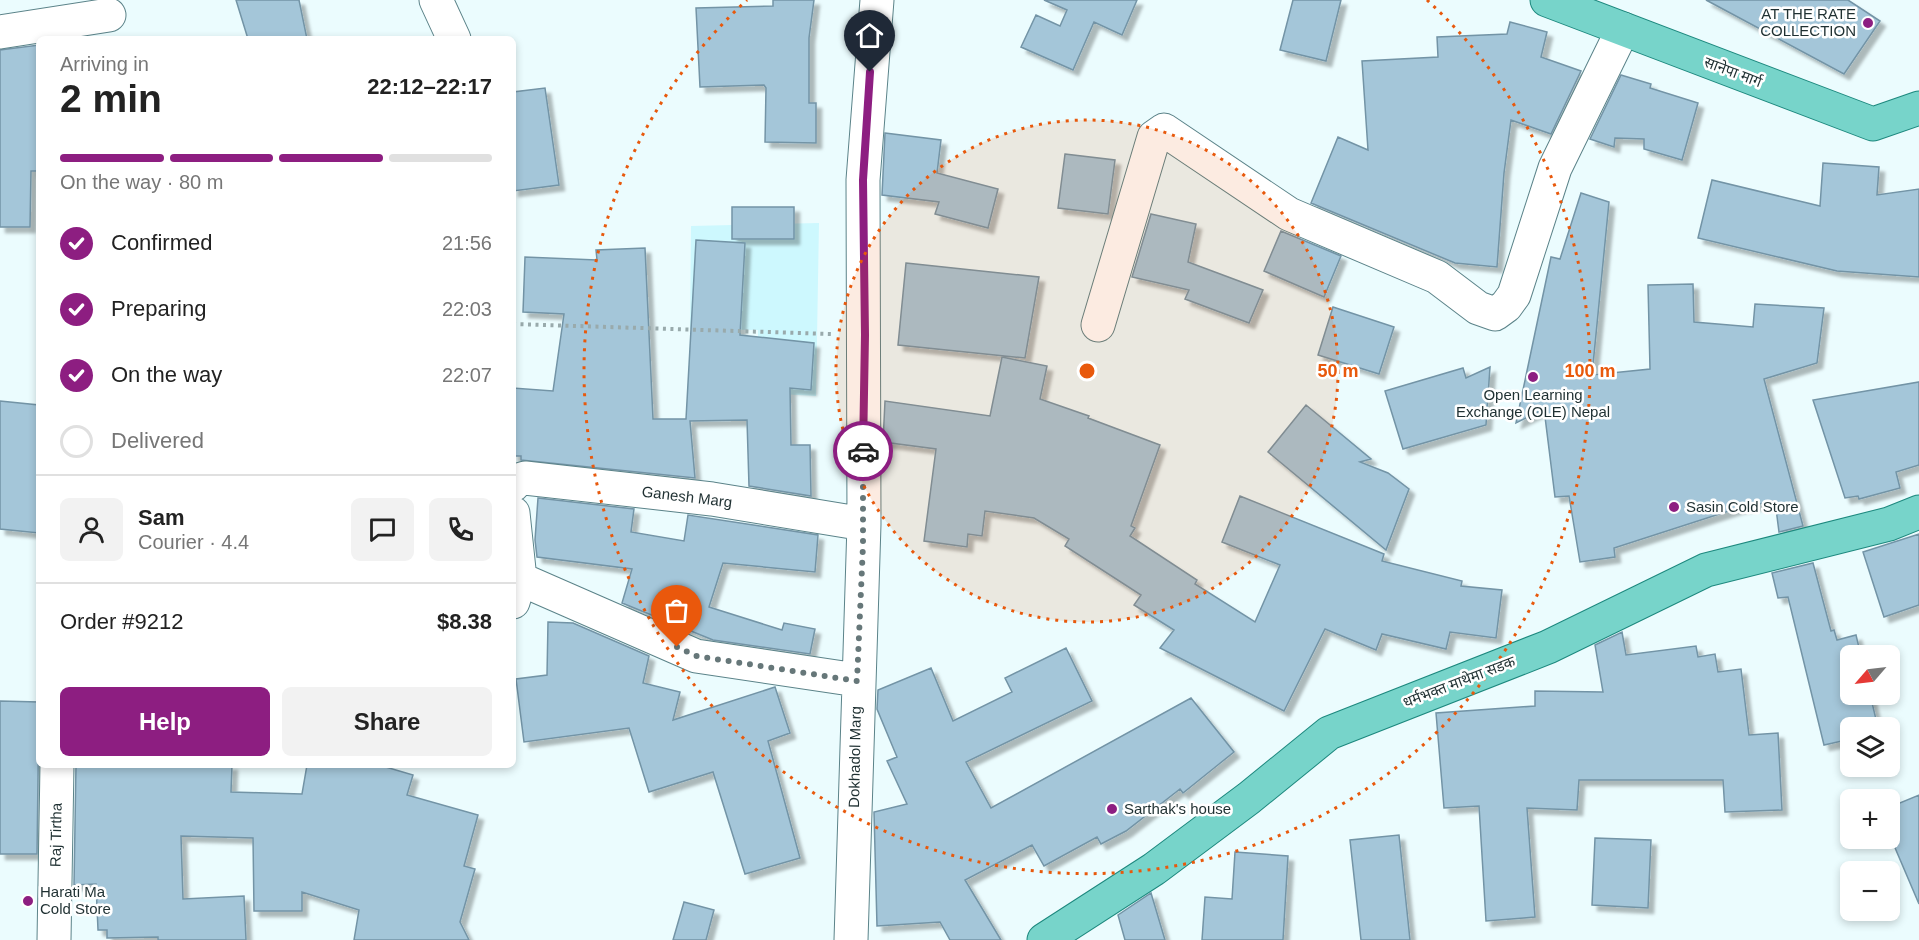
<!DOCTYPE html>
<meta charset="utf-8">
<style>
body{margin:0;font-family:Helvetica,"Noto Sans Devanagari",sans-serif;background:#f2f2f2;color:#222;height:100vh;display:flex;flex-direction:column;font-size:22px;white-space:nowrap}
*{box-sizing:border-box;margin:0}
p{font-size:20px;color:#767676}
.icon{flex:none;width:33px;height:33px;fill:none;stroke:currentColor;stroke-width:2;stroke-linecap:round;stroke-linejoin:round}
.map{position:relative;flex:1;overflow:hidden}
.details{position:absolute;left:36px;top:36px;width:480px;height:732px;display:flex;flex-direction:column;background:#fff;border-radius:9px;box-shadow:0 3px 9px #0003}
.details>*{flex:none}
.needle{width:39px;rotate:242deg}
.controls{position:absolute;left:1840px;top:645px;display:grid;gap:12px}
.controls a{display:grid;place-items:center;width:60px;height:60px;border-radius:9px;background:#fff;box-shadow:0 3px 9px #0003;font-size:30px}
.pin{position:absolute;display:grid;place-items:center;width:51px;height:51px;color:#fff;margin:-62px -26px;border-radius:50% 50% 50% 0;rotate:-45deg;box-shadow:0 0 6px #0007}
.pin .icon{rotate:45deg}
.courier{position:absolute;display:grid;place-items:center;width:60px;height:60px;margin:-30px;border:4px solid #8d1e81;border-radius:50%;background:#fff;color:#222;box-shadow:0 2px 8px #0007}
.overview em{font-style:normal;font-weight:800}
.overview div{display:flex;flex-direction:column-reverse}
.overview{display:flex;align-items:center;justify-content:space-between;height:102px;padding:0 24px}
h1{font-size:39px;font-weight:800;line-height:45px}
.bar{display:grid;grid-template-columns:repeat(4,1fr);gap:9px 6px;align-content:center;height:72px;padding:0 24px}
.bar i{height:8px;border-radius:4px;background:#e0e0e0}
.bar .on{background:#8d1e81}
.bar p{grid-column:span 4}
.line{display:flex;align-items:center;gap:15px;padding:0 24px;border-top:2px solid #e0e0e0}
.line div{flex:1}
.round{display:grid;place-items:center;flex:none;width:63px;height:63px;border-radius:9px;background:#f2f2f2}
ol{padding:0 24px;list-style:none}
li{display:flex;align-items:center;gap:18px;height:66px}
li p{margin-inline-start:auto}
li .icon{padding:6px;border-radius:50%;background:#8d1e81;color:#fff;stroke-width:4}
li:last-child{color:#767676}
li i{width:33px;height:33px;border:3px solid #e0e0e0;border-radius:50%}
.cta{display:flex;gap:12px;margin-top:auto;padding:12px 24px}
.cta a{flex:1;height:69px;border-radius:9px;background:#8d1e81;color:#fff;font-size:24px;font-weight:800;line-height:69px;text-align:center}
.cta a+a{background:#f2f2f2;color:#222}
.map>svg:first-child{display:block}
.built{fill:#cdf8fe}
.building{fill:#a4c6d9;stroke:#7394a6;stroke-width:1.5;filter:url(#shadow)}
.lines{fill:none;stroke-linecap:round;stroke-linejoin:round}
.minor-casing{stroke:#5b8389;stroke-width:35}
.major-casing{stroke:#1d887e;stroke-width:35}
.path{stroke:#99aaac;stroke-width:4;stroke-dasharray:3 4.5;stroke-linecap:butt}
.minor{stroke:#fff;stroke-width:33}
.major{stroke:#77d4ca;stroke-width:33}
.done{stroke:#667779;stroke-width:6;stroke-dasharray:0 10.8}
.route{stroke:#8d1e81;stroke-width:8}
.ring{fill:none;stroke:#e8590c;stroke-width:3;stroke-dasharray:3 6}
.poi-dot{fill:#8d1e81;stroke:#fff;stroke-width:2}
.labels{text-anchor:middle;stroke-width:5;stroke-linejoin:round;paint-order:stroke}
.poi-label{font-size:15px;fill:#1f3032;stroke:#fff;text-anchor:start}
.street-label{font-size:15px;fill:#1f3032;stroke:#fff}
.centre{fill:#e8590c;stroke:#fff;stroke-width:3}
.ring-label{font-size:18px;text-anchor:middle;font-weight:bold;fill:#e8590c;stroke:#fff;stroke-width:5;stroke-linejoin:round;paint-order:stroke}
</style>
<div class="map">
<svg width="1919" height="940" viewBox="0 0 1919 940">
<defs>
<filter id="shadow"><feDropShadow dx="5.5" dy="5.5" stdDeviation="1.5" flood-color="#0004"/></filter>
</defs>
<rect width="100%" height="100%" fill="#ebfcfe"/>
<path class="built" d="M 819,223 L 816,396 L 780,394 L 758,356 L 758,330 L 690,329 L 691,226 Z"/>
<path class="building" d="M 236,0 L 299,0 L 307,39 L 248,39 Z
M 773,0 L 814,0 L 809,38 L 809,103 L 816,103 L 816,143 L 765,142 L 766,88 L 764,85 L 700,87 L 696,8 L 773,6 Z
M 1044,0 L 1137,0 L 1122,35 L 1094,22 L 1073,70 L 1021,47 L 1036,15 L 1060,26 L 1067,10 Z
M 1293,0 L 1341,0 L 1326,61 L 1280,50 Z
M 1706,0 L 1848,0 L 1880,21 L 1844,74 Z
M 1510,22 L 1547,32 L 1541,57 L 1581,71 L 1551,134 L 1511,120 L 1504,173 L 1497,267 L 1455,263 L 1311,203 L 1338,137 L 1368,150 L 1362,61 L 1438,57 L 1437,37 L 1507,34 Z
M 39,45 L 39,171 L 31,171 L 30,227 L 0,227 L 0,50 Z
M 1621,75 L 1651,84 L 1650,88 L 1698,103 L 1682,160 L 1644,149 L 1644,139 L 1615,138 L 1614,147 L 1590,139 Z
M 545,88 L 559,185 L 513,191 L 513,92 Z
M 885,133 L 941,140 L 937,173 L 998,189 L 988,228 L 935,214 L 939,202 L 882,195 Z
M 1065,154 L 1115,160 L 1108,214 L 1058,208 Z
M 1823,163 L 1879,167 L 1877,195 L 1919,189 L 1919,277 L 1837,271 L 1698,238 L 1712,180 L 1820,206 Z
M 1581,193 L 1609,202 L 1592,375 L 1650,369 L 1648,285 L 1693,284 L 1694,322 L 1753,327 L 1755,304 L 1824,308 L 1817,363 L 1764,379 L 1803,526 L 1779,532 L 1775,501 L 1738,508 L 1614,548 L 1615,557 L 1580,562 L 1569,496 L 1555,497 L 1544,409 L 1516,423 L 1551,257 L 1560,259 Z
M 732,207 L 794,207 L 794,239 L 732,239 Z
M 1151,214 L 1196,224 L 1188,262 L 1263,290 L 1249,323 L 1185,299 L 1189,290 L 1132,277 Z
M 1281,231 L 1341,256 L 1324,297 L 1264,271 Z
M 696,240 L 745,243 L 740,335 L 814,343 L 811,390 L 790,388 L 791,445 L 810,445 L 811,496 L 749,486 L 747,420 L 690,421 L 695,478 L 521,460 L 521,456 L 513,456 L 513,388 L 553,391 L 564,314 L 523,312 L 525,257 L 597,260 L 596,250 L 645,248 L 653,419 L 686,419 Z
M 906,263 L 1039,277 L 1025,358 L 898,345 Z
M 1333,307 L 1394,327 L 1379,374 L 1318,355 Z
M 1002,357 L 1047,366 L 1040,399 L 1089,416 L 1088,418 L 1160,445 L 1131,526 L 1135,528 L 1130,536 L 1197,580 L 1195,584 L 1255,622 L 1280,565 L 1222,542 L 1240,496 L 1384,554 L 1382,561 L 1462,581 L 1461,586 L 1502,590 L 1496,638 L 1450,632 L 1446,649 L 1382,634 L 1376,650 L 1325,629 L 1284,711 L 1160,648 L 1174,630 L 1134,605 L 1141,595 L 1065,546 L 1069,539 L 1034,518 L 985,511 L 982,536 L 968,534 L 967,547 L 924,541 L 936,449 L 883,442 L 885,401 L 990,416 Z
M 1490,367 L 1486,425 L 1403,449 L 1385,391 L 1463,368 L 1466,378 Z
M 1919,382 L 1919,465 L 1896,472 L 1900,488 L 1859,499 L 1858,496 L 1845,498 L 1813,400 Z
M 0,401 L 39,405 L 39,533 L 0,529 Z
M 1306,405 L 1371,459 L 1360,462 L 1388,473 L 1409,489 L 1386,550 L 1268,452 Z
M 538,498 L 634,509 L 631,532 L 684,541 L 688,515 L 818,535 L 815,572 L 723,563 L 709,607 L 782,630 L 784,623 L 815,629 L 810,654 L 713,640 L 622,603 L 632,569 L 537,557 L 535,540 Z
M 1919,534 L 1919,605 L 1884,617 L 1863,552 Z
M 1813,563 L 1831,631 L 1834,630 L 1837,640 L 1856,635 L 1861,656 L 1851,656 L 1851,694 L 1870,694 L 1878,728 L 1851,728 L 1851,739 L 1824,745 L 1788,597 L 1778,598 L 1772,573 Z
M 548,622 L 573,623 L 649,656 L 643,683 L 680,692 L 673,720 L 775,687 L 790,733 L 768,741 L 800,858 L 745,874 L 713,772 L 649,792 L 629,728 L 524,742 L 516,679 L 547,675 Z
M 1622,632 L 1626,655 L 1696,646 L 1698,657 L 1715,654 L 1718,672 L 1741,669 L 1749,735 L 1778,733 L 1782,810 L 1725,812 L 1723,780 L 1579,780 L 1577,810 L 1527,808 L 1535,917 L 1486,921 L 1479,806 L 1444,808 L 1436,713 L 1535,706 L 1535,691 L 1603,692 L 1595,645 Z
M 1066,648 L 1092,701 L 966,762 L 991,808 L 1191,698 L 1234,752 L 1183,793 L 1180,789 L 1126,831 L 1101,844 L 1097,837 L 1044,866 L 1032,845 L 965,880 L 1001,940 L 950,940 L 940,922 L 877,926 L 874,812 L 907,804 L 887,761 L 897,757 L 877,709 L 878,690 L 931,668 L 953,721 L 1012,692 L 1005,678 Z
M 0,701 L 39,702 L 37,854 L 0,854 Z
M 76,765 L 232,765 L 231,792 L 302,794 L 307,765 L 379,765 L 413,775 L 407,795 L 478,815 L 464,866 L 475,869 L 460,922 L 469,940 L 354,940 L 359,910 L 302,892 L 302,911 L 254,911 L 253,838 L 181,836 L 183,899 L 244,896 L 246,940 L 158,940 L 158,937 L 107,938 L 107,930 L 98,930 L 96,884 L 74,885 Z
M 1919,795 L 1919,904 L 1890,836 L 1890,807 Z
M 1399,835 L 1410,940 L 1361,940 L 1350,840 Z
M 1595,838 L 1651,840 L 1648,908 L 1592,905 Z
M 1235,852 L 1288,856 L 1283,940 L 1202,940 L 1205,897 L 1232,899 Z
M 1151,893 L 1165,940 L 1125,940 L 1118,915 Z
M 684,902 L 714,910 L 706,940 L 673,940 Z"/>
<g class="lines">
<defs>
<path id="minor" d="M 436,0 L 454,39
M 0,32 L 109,15
M 1098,325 L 1154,137 L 1164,130 L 1289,214 L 1437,277 L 1478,308 L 1495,314 L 1506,306 L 1514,295 L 1555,168 L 1623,29
M 513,485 L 515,481 L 525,478 L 712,499 L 864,524
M 513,513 L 520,579
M 513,602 L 520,579 L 696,656 L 857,680
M 54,940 L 57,765
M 851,940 L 864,524 L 863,180 L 877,0"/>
<path id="major" d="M 1547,0 L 1873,124 L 1919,108
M 1044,940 L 1154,869 L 1249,798 L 1329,733 L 1548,647 L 1706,570 L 1889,524 L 1919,512"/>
</defs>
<use href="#minor" class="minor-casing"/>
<use href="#major" class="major-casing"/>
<path class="path" d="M 513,324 L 831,334"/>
<use href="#minor" class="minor"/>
<use href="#major" class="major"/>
</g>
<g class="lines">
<path class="done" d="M 677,647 L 696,656 L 857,681 L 863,545 L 863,451"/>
<path class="route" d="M 863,451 L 865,335 L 863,180 L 870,72"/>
</g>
<circle cx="1087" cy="371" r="251" fill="#e8590c" fill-opacity=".12"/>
<g class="ring">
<circle cx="1087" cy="371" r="251"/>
<path d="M1427 0A503 503 0 1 1 747 0"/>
</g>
<g class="poi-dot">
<circle cx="1868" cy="23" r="6"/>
<circle cx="1533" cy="377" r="6"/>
<circle cx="1674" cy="507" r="6"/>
<circle cx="1112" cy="809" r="6"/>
<circle cx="28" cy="901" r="6"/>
</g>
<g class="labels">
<g class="poi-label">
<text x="1856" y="19" text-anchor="end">AT THE RATE<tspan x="1856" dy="17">COLLECTION</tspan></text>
<text x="1533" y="400" text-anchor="middle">Open Learning<tspan x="1533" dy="17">Exchange (OLE) Nepal</tspan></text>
<text x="1686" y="512">Sasin Cold Store</text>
<text x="1124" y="814">Sarthak's house</text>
<text x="40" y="897">Harati Ma<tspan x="40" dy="17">Cold Store</tspan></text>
</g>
<g class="street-label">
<text transform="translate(1733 72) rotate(21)" y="5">सानेपा मार्ग</text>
<text transform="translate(687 497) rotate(7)" y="5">Ganesh Marg</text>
<text transform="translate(1459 682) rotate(-21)" y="5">धर्मभक्त माथेमा सडक</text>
<text transform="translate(855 757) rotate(-89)" y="5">Dokhadol Marg</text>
<text transform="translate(56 835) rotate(-89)" y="5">Raj Tirtha</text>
</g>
</g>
<circle cx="1087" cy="371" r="9" class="centre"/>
<g class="ring-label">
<text x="1338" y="377">50 m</text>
<text x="1590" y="377">100 m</text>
</g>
</svg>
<div class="controls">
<a><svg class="needle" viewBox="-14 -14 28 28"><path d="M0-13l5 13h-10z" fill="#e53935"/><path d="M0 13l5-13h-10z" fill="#767676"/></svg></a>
<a><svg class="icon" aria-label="layers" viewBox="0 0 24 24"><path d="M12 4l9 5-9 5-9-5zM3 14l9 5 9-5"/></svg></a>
<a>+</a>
<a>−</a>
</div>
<div class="pin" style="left:677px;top:647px;background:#ea580c"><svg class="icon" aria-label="bag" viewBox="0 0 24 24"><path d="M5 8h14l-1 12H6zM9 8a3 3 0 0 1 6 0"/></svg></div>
<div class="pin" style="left:870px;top:72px;background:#1f2937"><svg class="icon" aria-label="home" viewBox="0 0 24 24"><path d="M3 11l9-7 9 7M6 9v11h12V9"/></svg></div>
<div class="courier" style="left:863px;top:451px"><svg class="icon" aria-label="car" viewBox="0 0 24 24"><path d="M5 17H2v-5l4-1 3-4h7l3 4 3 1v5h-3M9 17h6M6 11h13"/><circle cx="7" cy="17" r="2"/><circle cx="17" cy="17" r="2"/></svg></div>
<section class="details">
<div class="overview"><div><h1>2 min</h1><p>Arriving in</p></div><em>22:12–22:17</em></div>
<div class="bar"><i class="on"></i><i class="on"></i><i class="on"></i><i></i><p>On the way · 80 m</p></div>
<ol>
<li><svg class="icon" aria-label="check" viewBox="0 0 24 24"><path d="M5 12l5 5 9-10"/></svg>Confirmed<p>21:56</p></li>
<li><svg class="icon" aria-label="check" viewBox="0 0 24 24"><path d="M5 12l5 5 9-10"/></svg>Preparing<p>22:03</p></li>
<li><svg class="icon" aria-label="check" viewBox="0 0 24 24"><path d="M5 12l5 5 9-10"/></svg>On the way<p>22:07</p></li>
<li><i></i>Delivered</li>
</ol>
<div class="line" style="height:108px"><a class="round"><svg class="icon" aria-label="person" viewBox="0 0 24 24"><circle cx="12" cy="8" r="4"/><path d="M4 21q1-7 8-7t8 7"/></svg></a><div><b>Sam</b><p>Courier · 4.4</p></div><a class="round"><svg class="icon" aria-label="chat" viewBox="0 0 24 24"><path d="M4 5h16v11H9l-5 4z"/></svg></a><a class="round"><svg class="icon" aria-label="phone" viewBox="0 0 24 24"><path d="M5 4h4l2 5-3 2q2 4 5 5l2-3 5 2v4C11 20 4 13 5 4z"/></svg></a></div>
<div class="line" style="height:78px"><div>Order #9212</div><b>$8.38</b></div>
<div class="cta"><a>Help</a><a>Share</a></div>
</section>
</div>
